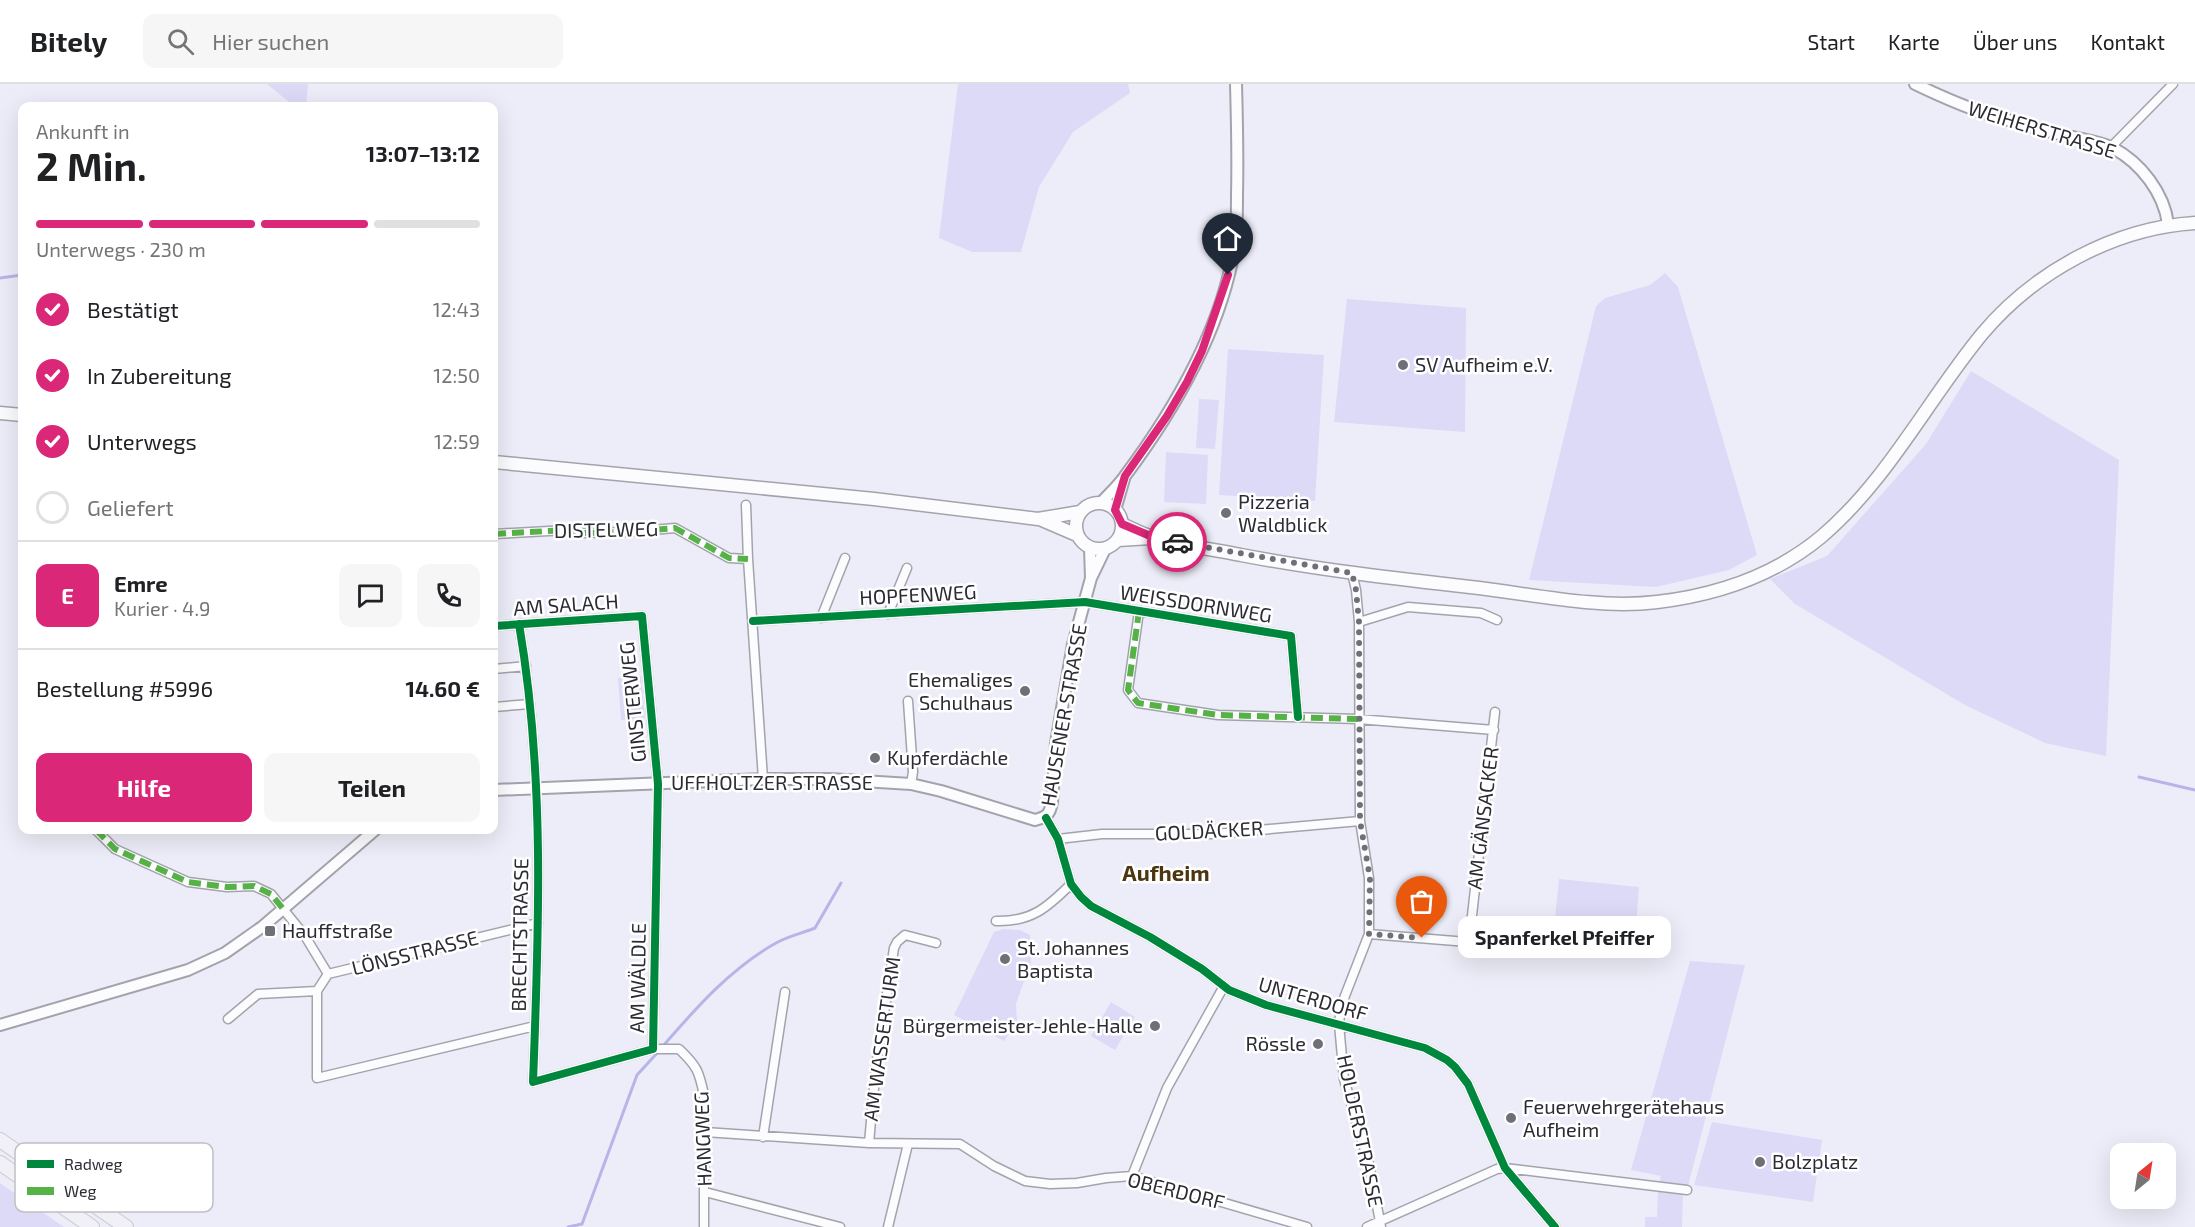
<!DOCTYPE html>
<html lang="de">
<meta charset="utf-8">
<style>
body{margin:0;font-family:"Exo 2",sans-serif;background:#f6f6f6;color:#202124;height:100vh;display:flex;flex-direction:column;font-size:22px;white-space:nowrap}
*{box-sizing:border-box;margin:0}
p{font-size:20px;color:#757577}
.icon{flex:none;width:33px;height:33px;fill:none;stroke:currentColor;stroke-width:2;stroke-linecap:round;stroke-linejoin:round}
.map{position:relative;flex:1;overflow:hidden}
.panel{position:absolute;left:18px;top:18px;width:480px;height:732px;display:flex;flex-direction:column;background:#fff;border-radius:12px;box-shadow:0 6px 24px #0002}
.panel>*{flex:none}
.needle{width:39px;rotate:30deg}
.buttons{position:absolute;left:2110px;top:1059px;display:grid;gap:12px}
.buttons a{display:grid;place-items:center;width:66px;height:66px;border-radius:12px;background:#fff;box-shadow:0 6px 24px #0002;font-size:30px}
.pin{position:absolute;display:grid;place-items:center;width:51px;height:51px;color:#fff;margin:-62px -26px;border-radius:50% 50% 50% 0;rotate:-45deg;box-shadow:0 0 6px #0007}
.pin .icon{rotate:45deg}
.courier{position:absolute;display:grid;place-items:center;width:60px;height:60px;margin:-30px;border:4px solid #db2777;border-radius:50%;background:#fff;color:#222;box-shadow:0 2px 8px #0007}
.bubble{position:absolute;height:42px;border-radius:12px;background:#fff;box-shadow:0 6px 24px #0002;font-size:20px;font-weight:700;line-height:42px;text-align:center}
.headline em{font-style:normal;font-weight:700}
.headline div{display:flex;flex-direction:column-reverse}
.headline{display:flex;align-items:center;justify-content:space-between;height:102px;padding:0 18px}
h1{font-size:39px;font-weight:700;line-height:45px}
.bar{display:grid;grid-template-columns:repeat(4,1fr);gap:9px 6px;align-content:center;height:72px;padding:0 18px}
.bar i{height:8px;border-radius:4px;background:#e0e0e0}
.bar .current{background:#db2777}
.bar p{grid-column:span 4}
.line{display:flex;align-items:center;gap:15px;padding:0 18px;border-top:2px solid #e0e0e0}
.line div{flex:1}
.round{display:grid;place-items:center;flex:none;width:63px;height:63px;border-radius:12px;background:#f6f6f6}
ol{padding:0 18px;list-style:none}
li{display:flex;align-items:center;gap:18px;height:66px}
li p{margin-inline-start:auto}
li .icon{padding:6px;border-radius:50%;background:#db2777;color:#fff;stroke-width:4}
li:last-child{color:#757577}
li i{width:33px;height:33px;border:3px solid #e0e0e0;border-radius:50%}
.action{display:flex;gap:12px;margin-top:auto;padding:12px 18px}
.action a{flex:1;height:69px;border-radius:12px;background:#db2777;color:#fff;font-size:24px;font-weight:700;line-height:69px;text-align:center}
.action a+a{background:#f6f6f6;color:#202124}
header{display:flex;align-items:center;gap:36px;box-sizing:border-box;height:84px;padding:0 30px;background:#fff;border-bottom:2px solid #e0e0e0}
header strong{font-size:28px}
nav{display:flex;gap:33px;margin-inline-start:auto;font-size:21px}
.search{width:420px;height:54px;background:#f6f6f6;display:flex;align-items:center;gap:15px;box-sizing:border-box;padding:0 21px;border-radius:12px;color:#757577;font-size:22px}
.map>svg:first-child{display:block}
.green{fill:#dcdaf7}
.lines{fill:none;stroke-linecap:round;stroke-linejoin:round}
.stream{stroke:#b8b4e8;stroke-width:3}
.minor-casing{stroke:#a3a3ac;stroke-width:11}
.tertiary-casing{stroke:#a3a3ac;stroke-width:14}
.secondary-casing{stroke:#a3a3ac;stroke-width:15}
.trunk-casing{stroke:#cacad0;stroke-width:16}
.minor{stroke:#fcfcfe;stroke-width:8}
.tertiary{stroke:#fcfcfe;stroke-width:10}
.secondary{stroke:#fcfcfe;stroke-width:12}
.trunk{stroke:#f0f0f6;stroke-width:14}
.quiet{stroke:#56b246;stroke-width:6;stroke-dasharray:12 6;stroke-linecap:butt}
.cycleway-casing{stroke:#fff;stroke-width:11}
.cycleway{stroke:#00873e;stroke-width:8}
.done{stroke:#706f78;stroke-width:6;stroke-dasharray:0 10.8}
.route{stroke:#db2777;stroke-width:8}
.poi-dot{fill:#706f78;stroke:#fff;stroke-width:2}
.labels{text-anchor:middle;stroke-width:5;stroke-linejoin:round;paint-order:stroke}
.street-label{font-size:20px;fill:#2c2b33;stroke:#fff}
.poi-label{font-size:20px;fill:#2c2b33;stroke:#fff;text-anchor:start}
.quarter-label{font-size:22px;font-weight:bold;fill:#4c3611;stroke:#fff}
.key{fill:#fff;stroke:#c0bfc2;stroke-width:1.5}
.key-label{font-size:16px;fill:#2c2b33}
</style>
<header>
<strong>Bitely</strong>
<div class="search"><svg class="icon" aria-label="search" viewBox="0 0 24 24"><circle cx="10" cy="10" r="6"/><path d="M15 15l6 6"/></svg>Hier suchen</div>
<nav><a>Start</a><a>Karte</a><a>Über uns</a><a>Kontakt</a></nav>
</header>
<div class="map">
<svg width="2195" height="1143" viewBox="0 0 2195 1143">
<rect width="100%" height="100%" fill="#ededf9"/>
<path class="green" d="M 267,0 L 308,0 L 306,22 L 294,22 Z
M 958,0 L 1128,0 L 1130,9 L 1073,48 L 1039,103 L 1021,168 L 972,168 L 939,154 Z
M 1665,189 L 1678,203 L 1757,471 L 1729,486 L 1656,503 L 1529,496 L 1596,222 L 1605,214 L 1650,201 Z
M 1347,215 L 1466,224 L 1465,348 L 1334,338 Z
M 1228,265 L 1324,271 L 1315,417 L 1219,411 Z
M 1971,287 L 2119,376 L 2106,672 L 2045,659 L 1965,621 L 1795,520 L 1770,495 L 1827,472 L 1926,360 Z
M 1199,315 L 1219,316 L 1215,365 L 1196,364 Z
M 1166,368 L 1208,371 L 1206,420 L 1164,418 Z
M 641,592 L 645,634 L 621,636 L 618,594 Z
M 1559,795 L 1639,803 L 1634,869 L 1566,861 L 1567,845 L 1554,844 Z
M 1003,845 L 1020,846 L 1030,851 L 1031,886 L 1023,900 L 1016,920 L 1017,938 L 1004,957 L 954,931 L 994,848 Z
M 1690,877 L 1745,881 L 1687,1106 L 1658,1103 L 1661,1092 L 1631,1086 Z
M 1111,918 L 1135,933 L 1115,966 L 1091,952 Z
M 1712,1038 L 1822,1056 L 1813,1118 L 1694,1101 Z
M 0,1099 L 64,1143 L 0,1143 Z
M 1658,1106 L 1683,1109 L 1682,1143 L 1645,1143 L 1645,1133 L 1657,1133 Z"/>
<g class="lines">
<path class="stream" d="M 0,194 L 22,191
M 2139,693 L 2195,706
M 663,962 C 696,924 731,884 776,859 C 788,852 803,849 815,844 L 841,799
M 568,1143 L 582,1140 L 637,991 L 659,967"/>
<defs>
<path id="minor" d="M 2111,63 L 2173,0
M 746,421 L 748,475 L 763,695
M 494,450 L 567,446 L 581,449 L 628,448 L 675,444 L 729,474 L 748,475
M 1352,489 L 1356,506 L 1359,538 L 1360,737 L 1369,794 L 1369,850 L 1341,922 L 1339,940 L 1344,995 L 1369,1080 L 1381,1143
M 1139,527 L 1128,606 L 1138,619 L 1218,631 L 1358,635 L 1494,646
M 888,530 L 907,484
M 821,534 L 845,474
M 753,537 L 1085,518 L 1291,552 L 1298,633
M 1359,538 L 1408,523 L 1481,529 L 1497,536
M 494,542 L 642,532 L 658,700 L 653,965 L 533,998 C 539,845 545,691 519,540
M 494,585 L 526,582
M 908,617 L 913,688 L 911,700
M 494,623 L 530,620
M 1046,734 L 1058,755 L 1071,800 L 1081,813 L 1091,822 L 1150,853 L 1202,885 L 1229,906 L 1266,921 L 1425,964 L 1447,976 L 1455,983 L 1468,1000 L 1505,1084 L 1555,1143
M 96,746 L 115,765 L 188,798 L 227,803 L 254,802 L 271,810 L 305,852 L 328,890 L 317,907 L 317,994 L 535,942
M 1058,755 L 1102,750 L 1215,750 L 1360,737
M 996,837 C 1031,838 1047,824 1071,800
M 1369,850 L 1567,866
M 1469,858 L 1495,628
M 328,890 L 538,839
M 228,935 L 258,910 L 317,907
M 653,965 L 679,965 C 697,982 699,987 704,1011 L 704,1143
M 705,1048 L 869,1059 L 960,1060 L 994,1082 L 1025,1097 L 1050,1100 L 1077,1099 L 1106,1094 L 1132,1092 L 1307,1143
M 763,1053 L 785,908
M 869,1059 L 876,982 L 894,864 L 897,858 L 905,851 L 936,859
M 1132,1092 L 1167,1004 L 1224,902
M 705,1108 L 840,1143
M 888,1143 L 908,1060
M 1367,1143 L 1497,1085 L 1505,1084 L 1687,1106"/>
<path id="tertiary" d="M 1915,0 C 1942,13 1969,25 1997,33 C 2019,39 2042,46 2064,51 C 2080,55 2099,57 2113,64 C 2141,79 2164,109 2168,140
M 1101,419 C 1109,410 1118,402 1125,392 C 1172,329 1216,255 1232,177 C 1237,155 1237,132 1237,109 C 1238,73 1237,37 1236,0
M 1115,426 L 1124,395
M 1091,494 L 1105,465
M 494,706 L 763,695 L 830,695 L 911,700 L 941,707 L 1035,736 C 1047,733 1050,730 1052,718 L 1056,659 L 1073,560 L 1091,494 L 1090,464
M 0,941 L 188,886 L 225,869 L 262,843 L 375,746"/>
<path id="secondary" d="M 0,329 L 22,331
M 494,378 L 874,415 L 1038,435 L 1080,428
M1076 442a23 23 0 1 1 46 0a23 23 0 1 1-46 0Z
M 1042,436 L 1077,451
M 1122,440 C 1133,445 1144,451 1156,454 C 1183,462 1213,465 1241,471 C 1320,486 1399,495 1479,504 C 1536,511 1600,525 1657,518 C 1716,511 1775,491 1821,453 C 1888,396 1927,317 1982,250 C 2034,188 2114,144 2195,139
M 1118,456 L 1151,454"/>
<path id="trunk" d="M 0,1056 L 126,1143
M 0,1079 L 92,1143"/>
</defs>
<use href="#minor" class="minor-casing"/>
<use href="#tertiary" class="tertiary-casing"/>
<use href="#secondary" class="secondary-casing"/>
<use href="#trunk" class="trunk-casing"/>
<use href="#minor" class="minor"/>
<use href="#tertiary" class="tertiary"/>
<use href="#secondary" class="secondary"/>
<use href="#trunk" class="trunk"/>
<path class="quiet" d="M 494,450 L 567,446 L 581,449 L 628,448 L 675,444 L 729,474 L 748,475
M 1139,527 L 1128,606 L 1138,619 L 1218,631 L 1358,635
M 96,746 L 115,765 L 188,798 L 227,803 L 254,802 L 271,810 L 284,826"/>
<defs>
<path id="cycleway" d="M 753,537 L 1085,518 L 1291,552 L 1298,633
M 494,542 L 642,532 L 658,700 L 653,965 L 533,998 C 539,845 545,691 519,540
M 1046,734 L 1058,755 L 1071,800 L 1081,813 L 1091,822 L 1150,853 L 1202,885 L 1229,906 L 1266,921 L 1425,964 L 1447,976 L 1455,983 L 1468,1000 L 1505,1084 L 1555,1143"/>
</defs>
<use href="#cycleway" class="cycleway-casing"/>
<use href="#cycleway" class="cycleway"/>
</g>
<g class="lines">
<path class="done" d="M 1177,458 L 1352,489 L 1356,506 L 1359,538 L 1360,737 L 1370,794 L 1369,850 L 1422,854"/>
<path class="route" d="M 1177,458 L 1155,454 L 1122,440 L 1115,426 L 1125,392 L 1167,332 L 1187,298 L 1202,267 L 1228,191"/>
</g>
<g class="poi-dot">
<circle cx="1403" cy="281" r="6"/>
<circle cx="1226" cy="429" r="6"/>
<circle cx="1025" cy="607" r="6"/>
<circle cx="875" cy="674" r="6"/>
<rect x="264" y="841" width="12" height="12" rx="3"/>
<circle cx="1005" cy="875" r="6"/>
<circle cx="1155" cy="942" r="6"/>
<circle cx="1318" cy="960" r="6"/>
<circle cx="1511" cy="1034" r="6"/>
<circle cx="1760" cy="1078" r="6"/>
</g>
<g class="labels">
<g class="street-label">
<text transform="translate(2042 46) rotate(17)" y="7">WEIHERSTRASSE</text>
<text transform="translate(606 446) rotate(-1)" y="7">DISTELWEG</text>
<text transform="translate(918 511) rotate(-3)" y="7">HOPFENWEG</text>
<text transform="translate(1196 520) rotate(9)" y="7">WEISSDORNWEG</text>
<text transform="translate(566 521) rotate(-4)" y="7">AM SALACH</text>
<text transform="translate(633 618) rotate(-96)" y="7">GINSTERWEG</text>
<text transform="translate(1064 631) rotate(-80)" y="7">HAUSENER STRASSE</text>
<text x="772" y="706">UFFHOLTZER STRASSE</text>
<text transform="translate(1483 734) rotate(-83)" y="7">AM GÄNSACKER</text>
<text transform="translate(1209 747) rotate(-3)" y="7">GOLDÄCKER</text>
<text transform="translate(520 851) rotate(-89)" y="7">BRECHTSTRASSE</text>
<text transform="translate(415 869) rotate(-14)" y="7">LÖNSSTRASSE</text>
<text transform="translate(638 894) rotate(-89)" y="7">AM WÄLDLE</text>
<text transform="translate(1313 915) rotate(16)" y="7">UNTERDORF</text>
<text transform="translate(882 955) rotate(-82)" y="7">AM WASSERTURM</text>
<text transform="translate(1360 1047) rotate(78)" y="7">HOLDERSTRASSE</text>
<text transform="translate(703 1055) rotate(-92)" y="7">HANGWEG</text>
<text transform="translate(1176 1107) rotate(14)" y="7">OBERDORF</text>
</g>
<g class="poi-label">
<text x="1415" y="288">SV Aufheim e.V.</text>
<text x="1238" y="425">Pizzeria<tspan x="1238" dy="23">Waldblick</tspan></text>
<text x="1013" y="603" text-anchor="end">Ehemaliges<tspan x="1013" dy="23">Schulhaus</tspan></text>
<text x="887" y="681">Kupferdächle</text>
<text x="282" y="854">Hauffstraße</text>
<text x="1017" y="871">St. Johannes<tspan x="1017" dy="23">Baptista</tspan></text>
<text x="1143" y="949" text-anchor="end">Bürgermeister-Jehle-Halle</text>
<text x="1306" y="967" text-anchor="end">Rössle</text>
<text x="1523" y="1030">Feuerwehrgerätehaus<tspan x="1523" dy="23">Aufheim</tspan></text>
<text x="1772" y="1085">Bolzplatz</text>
</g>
<g class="quarter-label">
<text x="1166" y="797">Aufheim</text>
</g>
</g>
<rect x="15" y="1059" width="198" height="69" rx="9" class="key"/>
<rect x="27" y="1076" width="27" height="8" fill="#00873e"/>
<rect x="27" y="1103" width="27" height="8" fill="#56b246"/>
<g class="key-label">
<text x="64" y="1086">Radweg</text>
<text x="64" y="1113">Weg</text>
</g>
</svg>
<div class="buttons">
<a><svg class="needle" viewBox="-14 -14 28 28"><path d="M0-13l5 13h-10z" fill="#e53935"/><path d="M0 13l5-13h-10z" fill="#757577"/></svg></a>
</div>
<div class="pin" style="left:1422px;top:854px;background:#ea580c"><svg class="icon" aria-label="bag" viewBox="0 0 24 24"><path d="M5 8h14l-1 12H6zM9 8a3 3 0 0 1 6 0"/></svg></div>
<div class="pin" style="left:1228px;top:191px;background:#1f2937"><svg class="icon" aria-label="home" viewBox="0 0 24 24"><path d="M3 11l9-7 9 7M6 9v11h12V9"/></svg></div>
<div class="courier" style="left:1177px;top:458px"><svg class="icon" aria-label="car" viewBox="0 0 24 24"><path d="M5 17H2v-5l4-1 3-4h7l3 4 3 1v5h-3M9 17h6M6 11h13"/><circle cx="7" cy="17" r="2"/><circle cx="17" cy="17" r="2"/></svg></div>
<div class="bubble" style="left:1458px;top:832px;width:213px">Spanferkel Pfeiffer</div>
<section class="panel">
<div class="headline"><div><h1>2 Min.</h1><p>Ankunft in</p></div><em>13:07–13:12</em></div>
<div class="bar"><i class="current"></i><i class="current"></i><i class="current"></i><i></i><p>Unterwegs · 230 m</p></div>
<ol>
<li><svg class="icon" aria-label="check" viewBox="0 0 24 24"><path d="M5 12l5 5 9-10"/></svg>Bestätigt<p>12:43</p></li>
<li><svg class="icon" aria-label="check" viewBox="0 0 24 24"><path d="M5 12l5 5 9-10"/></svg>In Zubereitung<p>12:50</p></li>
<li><svg class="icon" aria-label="check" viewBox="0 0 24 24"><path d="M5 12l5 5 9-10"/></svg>Unterwegs<p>12:59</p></li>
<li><i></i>Geliefert</li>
</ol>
<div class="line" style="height:108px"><b class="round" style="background:#db2777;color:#fff">E</b><div><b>Emre</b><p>Kurier · 4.9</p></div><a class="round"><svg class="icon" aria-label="chat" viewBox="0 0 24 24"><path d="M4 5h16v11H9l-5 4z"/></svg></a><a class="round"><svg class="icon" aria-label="phone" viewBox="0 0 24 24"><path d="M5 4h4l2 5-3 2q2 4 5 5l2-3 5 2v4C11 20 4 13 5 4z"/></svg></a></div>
<div class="line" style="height:78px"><div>Bestellung #5996</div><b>14.60 €</b></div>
<div class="action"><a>Hilfe</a><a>Teilen</a></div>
</section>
</div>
